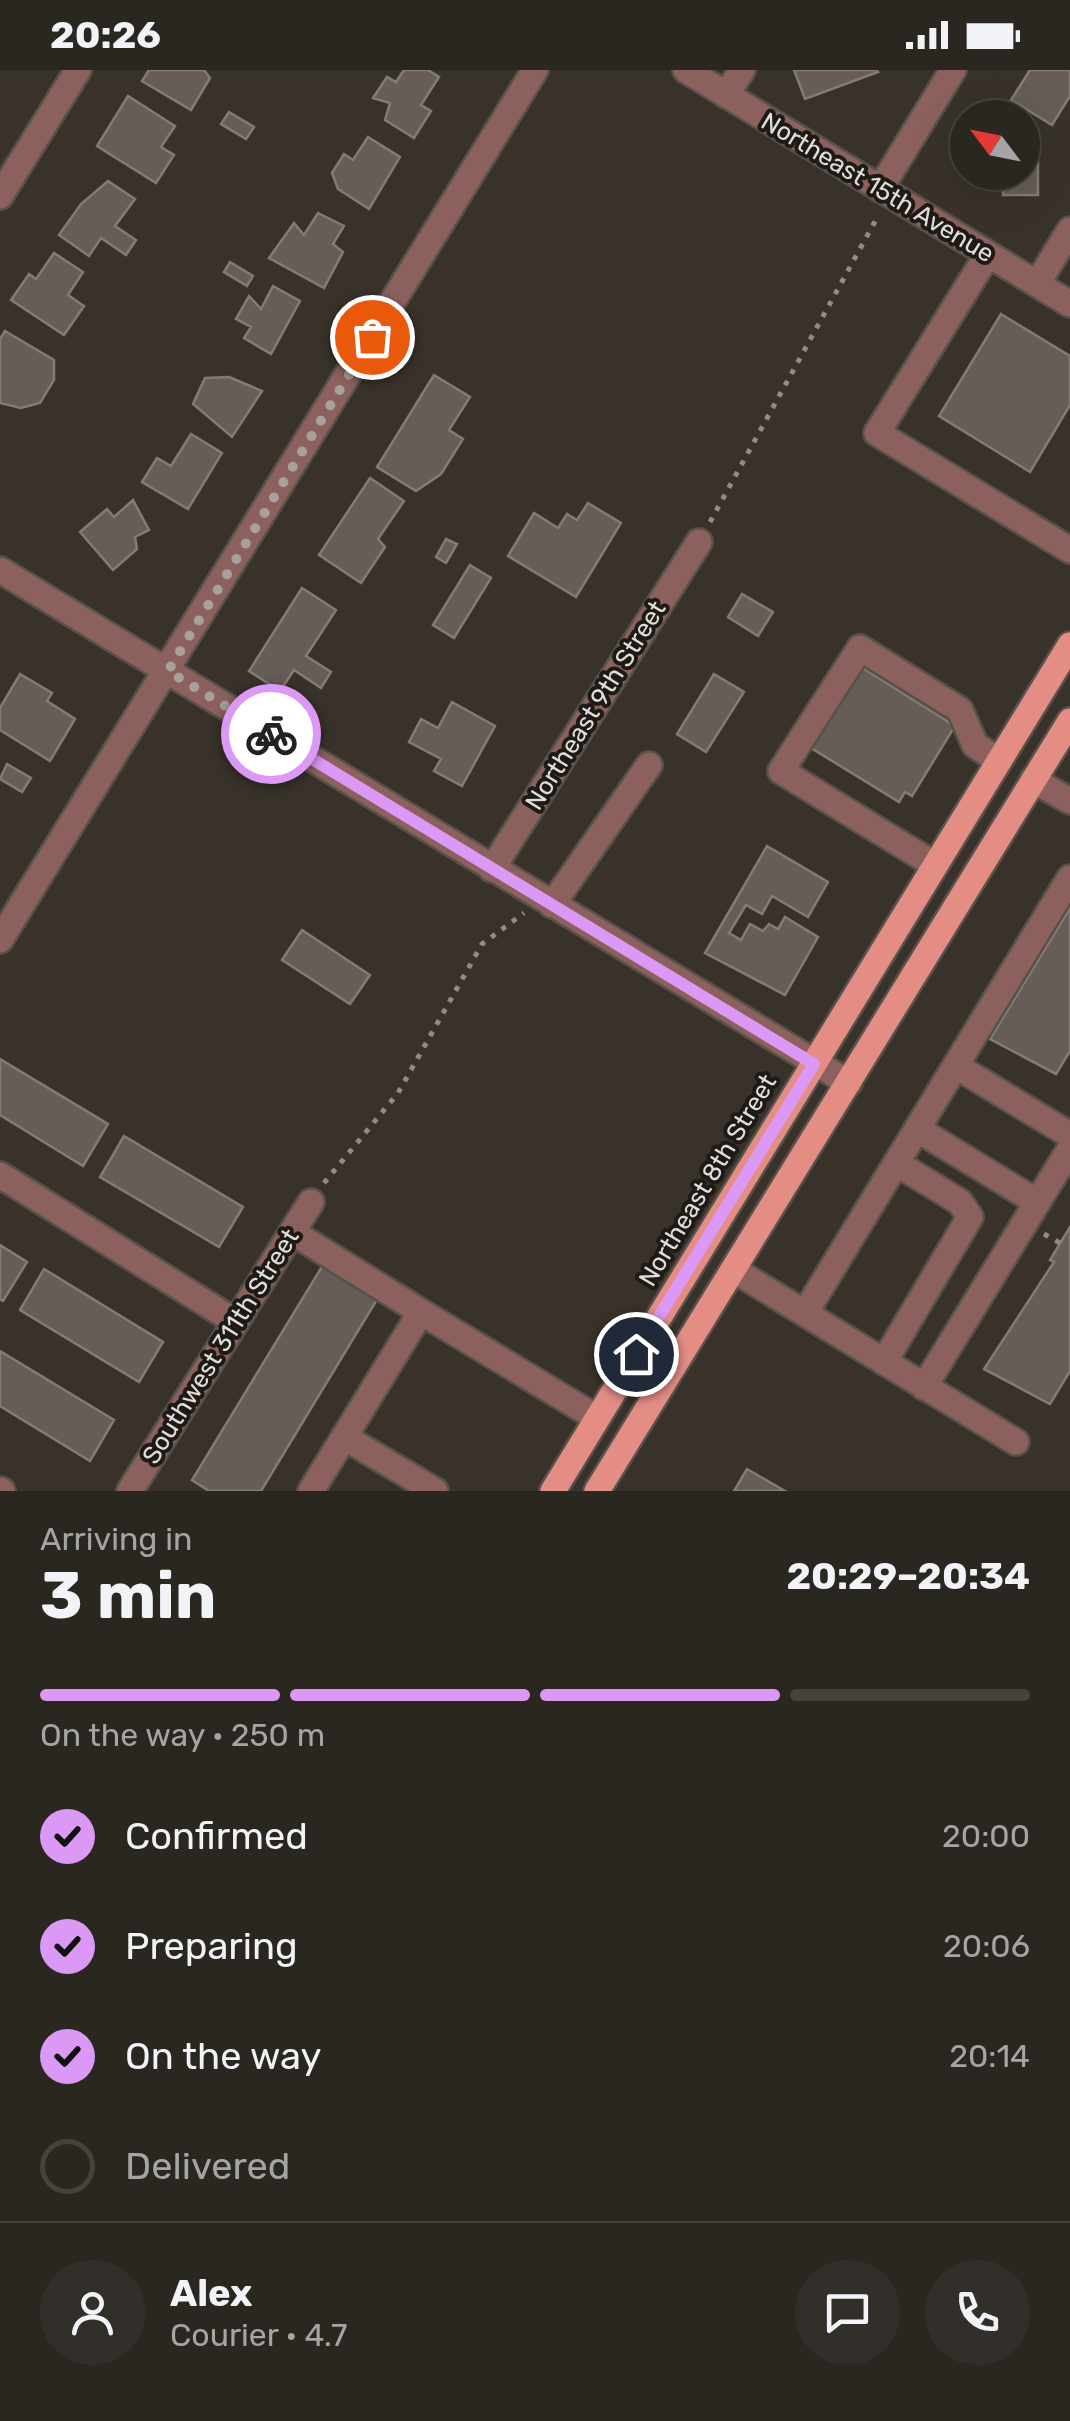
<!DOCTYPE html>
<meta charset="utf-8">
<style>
body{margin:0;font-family:Rubik,sans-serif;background:#322e29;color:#f1f3f6;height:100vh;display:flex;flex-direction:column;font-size:38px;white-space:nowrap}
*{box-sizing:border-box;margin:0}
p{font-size:32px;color:#a5a5a5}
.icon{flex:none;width:55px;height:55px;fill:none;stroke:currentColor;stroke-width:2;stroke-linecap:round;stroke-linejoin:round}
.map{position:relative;height:1421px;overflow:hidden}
.side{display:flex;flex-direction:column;background:#2a2620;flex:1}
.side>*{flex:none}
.needle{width:65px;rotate:302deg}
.buttons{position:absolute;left:950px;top:30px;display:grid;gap:20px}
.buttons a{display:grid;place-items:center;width:90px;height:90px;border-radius:50%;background:#2a2620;box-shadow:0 10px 40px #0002,0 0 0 2px #46433e;font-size:50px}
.pin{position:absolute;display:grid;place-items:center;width:85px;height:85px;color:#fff;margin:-42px;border:5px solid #fff;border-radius:50%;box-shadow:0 2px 10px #0007}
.courier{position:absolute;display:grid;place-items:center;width:100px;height:100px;margin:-50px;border:8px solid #db99f5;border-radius:50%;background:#fff;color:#222;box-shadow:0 2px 12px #0007}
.overview em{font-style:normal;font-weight:700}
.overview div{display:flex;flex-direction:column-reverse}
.overview{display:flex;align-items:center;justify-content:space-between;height:170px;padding:0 40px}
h1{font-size:65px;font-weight:700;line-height:75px}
.bar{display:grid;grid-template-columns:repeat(4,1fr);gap:15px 10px;align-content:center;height:120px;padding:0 40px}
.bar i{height:12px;border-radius:8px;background:#46433e}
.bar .current{background:#db99f5}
.bar p{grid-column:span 4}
.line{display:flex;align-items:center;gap:25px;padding:0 40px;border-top:2px solid #46433e}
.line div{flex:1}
.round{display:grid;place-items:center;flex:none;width:105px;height:105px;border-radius:52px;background:#322e29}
ol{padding:0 40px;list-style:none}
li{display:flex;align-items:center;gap:30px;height:110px}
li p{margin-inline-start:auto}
li .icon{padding:10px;border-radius:50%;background:#db99f5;color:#111;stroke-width:4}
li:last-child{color:#a5a5a5}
li i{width:55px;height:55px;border:5px solid #46433e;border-radius:50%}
.status{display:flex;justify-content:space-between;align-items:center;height:70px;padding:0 50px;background:#2a2620;direction:ltr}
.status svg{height:28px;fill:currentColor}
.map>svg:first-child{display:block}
.building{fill:#675d58;stroke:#857b75;stroke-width:2.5}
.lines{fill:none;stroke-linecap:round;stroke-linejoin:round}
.minor-casing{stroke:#565149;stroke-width:30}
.major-casing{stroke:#565149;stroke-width:30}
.path{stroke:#918c86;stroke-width:5;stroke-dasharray:5 8;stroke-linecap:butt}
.minor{stroke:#8c615d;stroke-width:25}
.major{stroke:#e38d85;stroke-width:25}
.done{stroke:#a6a19b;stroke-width:10;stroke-dasharray:0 18}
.route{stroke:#db99f5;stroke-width:12}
.labels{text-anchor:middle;stroke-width:8;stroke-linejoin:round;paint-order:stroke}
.street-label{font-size:25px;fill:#e1ddd8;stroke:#1d1a17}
</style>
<div class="status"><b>20:26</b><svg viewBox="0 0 49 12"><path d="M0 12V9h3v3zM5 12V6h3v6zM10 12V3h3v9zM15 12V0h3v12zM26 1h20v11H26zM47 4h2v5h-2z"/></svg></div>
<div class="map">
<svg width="1070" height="1421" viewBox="0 0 1070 1421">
<rect width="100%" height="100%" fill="#38322a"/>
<path class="building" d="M 149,0 L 204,0 L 210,8 L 191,40 L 142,11 Z
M 404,0 L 428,0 L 439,7 L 421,35 L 431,41 L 414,68 L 385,50 L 390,33 L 373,28 L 387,7 L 396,12 Z
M 794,0 L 877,0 L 878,2 L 805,29 Z
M 1030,0 L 1070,0 L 1070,26 L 1052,55 L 1011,30 Z
M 128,26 L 175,56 L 161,77 L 174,85 L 156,113 L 97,76 Z
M 229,42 L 254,57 L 246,69 L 221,54 Z
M 368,67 L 400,87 L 369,139 L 338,119 L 332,103 L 344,84 L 353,90 Z
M 1022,71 L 1038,71 L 1038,125 L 1003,125 L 1003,102 L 1022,102 Z
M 108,111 L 135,129 L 115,156 L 136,170 L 126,185 L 101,168 L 89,186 L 59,165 L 81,134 Z
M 318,143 L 344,156 L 333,174 L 343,182 L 324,218 L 269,188 L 294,153 L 304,165 Z
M 54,183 L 83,202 L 68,225 L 84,236 L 64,265 L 11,230 L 29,204 L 36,209 Z
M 230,192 L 253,206 L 247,216 L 224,202 Z
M 273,216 L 300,231 L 271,284 L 244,268 L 251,257 L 236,249 L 249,226 L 261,239 Z
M 1001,244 L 1070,286 L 1070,335 L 1030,402 L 939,346 Z
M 5,261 L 54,290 L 54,310 L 40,333 L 21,338 L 0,333 L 0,269 Z
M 434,305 L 470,327 L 449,360 L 463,369 L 441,404 L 416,421 L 377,397 Z
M 229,307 L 262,321 L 232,367 L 193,334 L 205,308 Z
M 191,364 L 222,383 L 188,439 L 142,412 L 157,388 L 171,396 Z
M 370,408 L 404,431 L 378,469 L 385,477 L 361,513 L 319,485 Z
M 133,430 L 149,460 L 135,467 L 137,479 L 113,500 L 80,462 L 107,439 L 114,447 Z
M 588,433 L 621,453 L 576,527 L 508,486 L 534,443 L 558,458 L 567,444 L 577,450 Z
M 446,469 L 457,474 L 446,493 L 436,487 Z
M 470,495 L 491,508 L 454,568 L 433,555 Z
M 302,518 L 336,540 L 306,586 L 331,602 L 321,618 L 294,600 L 280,621 L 249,601 Z
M 742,524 L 773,542 L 758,566 L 728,547 Z
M 861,597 L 955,656 L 912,726 L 905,722 L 899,732 L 811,678 Z
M 20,604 L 52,623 L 47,631 L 75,649 L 50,691 L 0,660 L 0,638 Z
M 714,604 L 744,622 L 706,682 L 677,664 Z
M 452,632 L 495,656 L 462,716 L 434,701 L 441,689 L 409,672 L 421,649 L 438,658 Z
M 7,694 L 31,708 L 22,722 L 0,709 Z
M 767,776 L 828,812 L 808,847 L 772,826 L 762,844 L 746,835 L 729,863 L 741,870 L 750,854 L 763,861 L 769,854 L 778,859 L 785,847 L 818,867 L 785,925 L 705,883 Z
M 1070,838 L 1070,981 L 1056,1004 L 990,969 Z
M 302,860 L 370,905 L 350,934 L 282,890 Z
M 0,989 L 108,1054 L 83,1096 L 0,1045 Z
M 124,1066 L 243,1137 L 219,1177 L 100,1107 Z
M 1070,1157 L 1070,1301 L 1050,1334 L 984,1299 L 1054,1192 L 1050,1190 Z
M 0,1175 L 27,1192 L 3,1231 L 0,1229 Z
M 326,1190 L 381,1223 L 261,1421 L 209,1421 L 192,1410 Z
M 44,1199 L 163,1272 L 139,1312 L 20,1240 Z
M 0,1281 L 114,1350 L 90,1391 L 0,1336 Z
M 747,1399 L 785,1421 L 734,1421 Z"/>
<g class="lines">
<defs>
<path id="minor" d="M 686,0 L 1070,234
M 726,25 L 742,0
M 880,119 L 953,0
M 0,126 L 78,0
M 988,184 L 877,363 L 1070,480
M 1037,214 L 1070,160
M 0,500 L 849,1013
M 1033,710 L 1070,731
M 935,795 L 781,701 L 860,578 L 960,640 L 975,675 L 999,691
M 492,799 L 699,472
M 552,835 L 649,695
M 0,870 L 535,0
M 956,996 L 1070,1065
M 917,1059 L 1037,1132
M 0,1105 L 236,1252
M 292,1162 L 421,1242
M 734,1200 L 1016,1372
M 805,1243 L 1070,808
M 884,1292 L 970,1147 L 960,1132 L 896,1093
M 924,1317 L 1070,1079
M 344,1367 L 435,1421
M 0,1420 L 2,1421
M 130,1421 L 311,1132
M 311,1421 L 421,1242 L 597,1348"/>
<path id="major" d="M 553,1421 L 1070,575
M 597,1421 L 1070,651"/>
</defs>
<use href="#minor" class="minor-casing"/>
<use href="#major" class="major-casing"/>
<path class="path" d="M 710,452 L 878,146
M 324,1113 L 398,1023 L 482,874 L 524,843
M 1044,1164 L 1060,1173"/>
<use href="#minor" class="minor"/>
<use href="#major" class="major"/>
</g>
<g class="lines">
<path class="done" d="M 271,664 L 168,601 L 372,267"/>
<path class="route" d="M 271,664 L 814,994 L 636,1284"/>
</g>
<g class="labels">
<g class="street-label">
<text transform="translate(878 117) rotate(31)" y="9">Northeast 15th Avenue</text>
<text transform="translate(595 635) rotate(-58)" y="9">Northeast 9th Street</text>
<text transform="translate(707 1110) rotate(-59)" y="9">Northeast 8th Street</text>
<text transform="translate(220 1276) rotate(-58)" y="9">Southwest 311th Street</text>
</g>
</g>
</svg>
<div class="buttons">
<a><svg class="needle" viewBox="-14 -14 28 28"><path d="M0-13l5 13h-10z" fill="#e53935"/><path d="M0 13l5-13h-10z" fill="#a5a5a5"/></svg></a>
</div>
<div class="pin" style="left:372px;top:267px;background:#ea580c"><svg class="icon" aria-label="bag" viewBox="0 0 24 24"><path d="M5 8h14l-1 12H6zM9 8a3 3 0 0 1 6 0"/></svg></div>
<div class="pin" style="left:636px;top:1284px;background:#1f2937"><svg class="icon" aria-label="home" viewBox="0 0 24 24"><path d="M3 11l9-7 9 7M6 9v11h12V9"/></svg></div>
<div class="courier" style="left:271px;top:664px"><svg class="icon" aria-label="bike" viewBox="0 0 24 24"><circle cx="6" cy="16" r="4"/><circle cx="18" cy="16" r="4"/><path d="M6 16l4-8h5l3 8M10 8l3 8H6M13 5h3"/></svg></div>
</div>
<section class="side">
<div class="overview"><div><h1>3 min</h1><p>Arriving in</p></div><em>20:29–20:34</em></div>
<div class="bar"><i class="current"></i><i class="current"></i><i class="current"></i><i></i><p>On the way · 250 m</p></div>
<ol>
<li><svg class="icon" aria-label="check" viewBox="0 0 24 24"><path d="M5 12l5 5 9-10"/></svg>Confirmed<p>20:00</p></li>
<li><svg class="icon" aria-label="check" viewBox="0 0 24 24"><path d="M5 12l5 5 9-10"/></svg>Preparing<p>20:06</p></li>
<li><svg class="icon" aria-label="check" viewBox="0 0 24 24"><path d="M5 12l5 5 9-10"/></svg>On the way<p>20:14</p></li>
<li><i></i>Delivered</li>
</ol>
<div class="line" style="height:180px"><a class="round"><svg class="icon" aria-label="person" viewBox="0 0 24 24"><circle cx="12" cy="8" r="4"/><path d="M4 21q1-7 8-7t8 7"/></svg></a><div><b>Alex</b><p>Courier · 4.7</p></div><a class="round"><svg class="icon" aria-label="chat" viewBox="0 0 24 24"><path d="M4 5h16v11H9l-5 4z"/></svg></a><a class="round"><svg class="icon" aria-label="phone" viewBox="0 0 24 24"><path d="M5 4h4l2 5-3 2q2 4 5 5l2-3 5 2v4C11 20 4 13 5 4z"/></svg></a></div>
</section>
